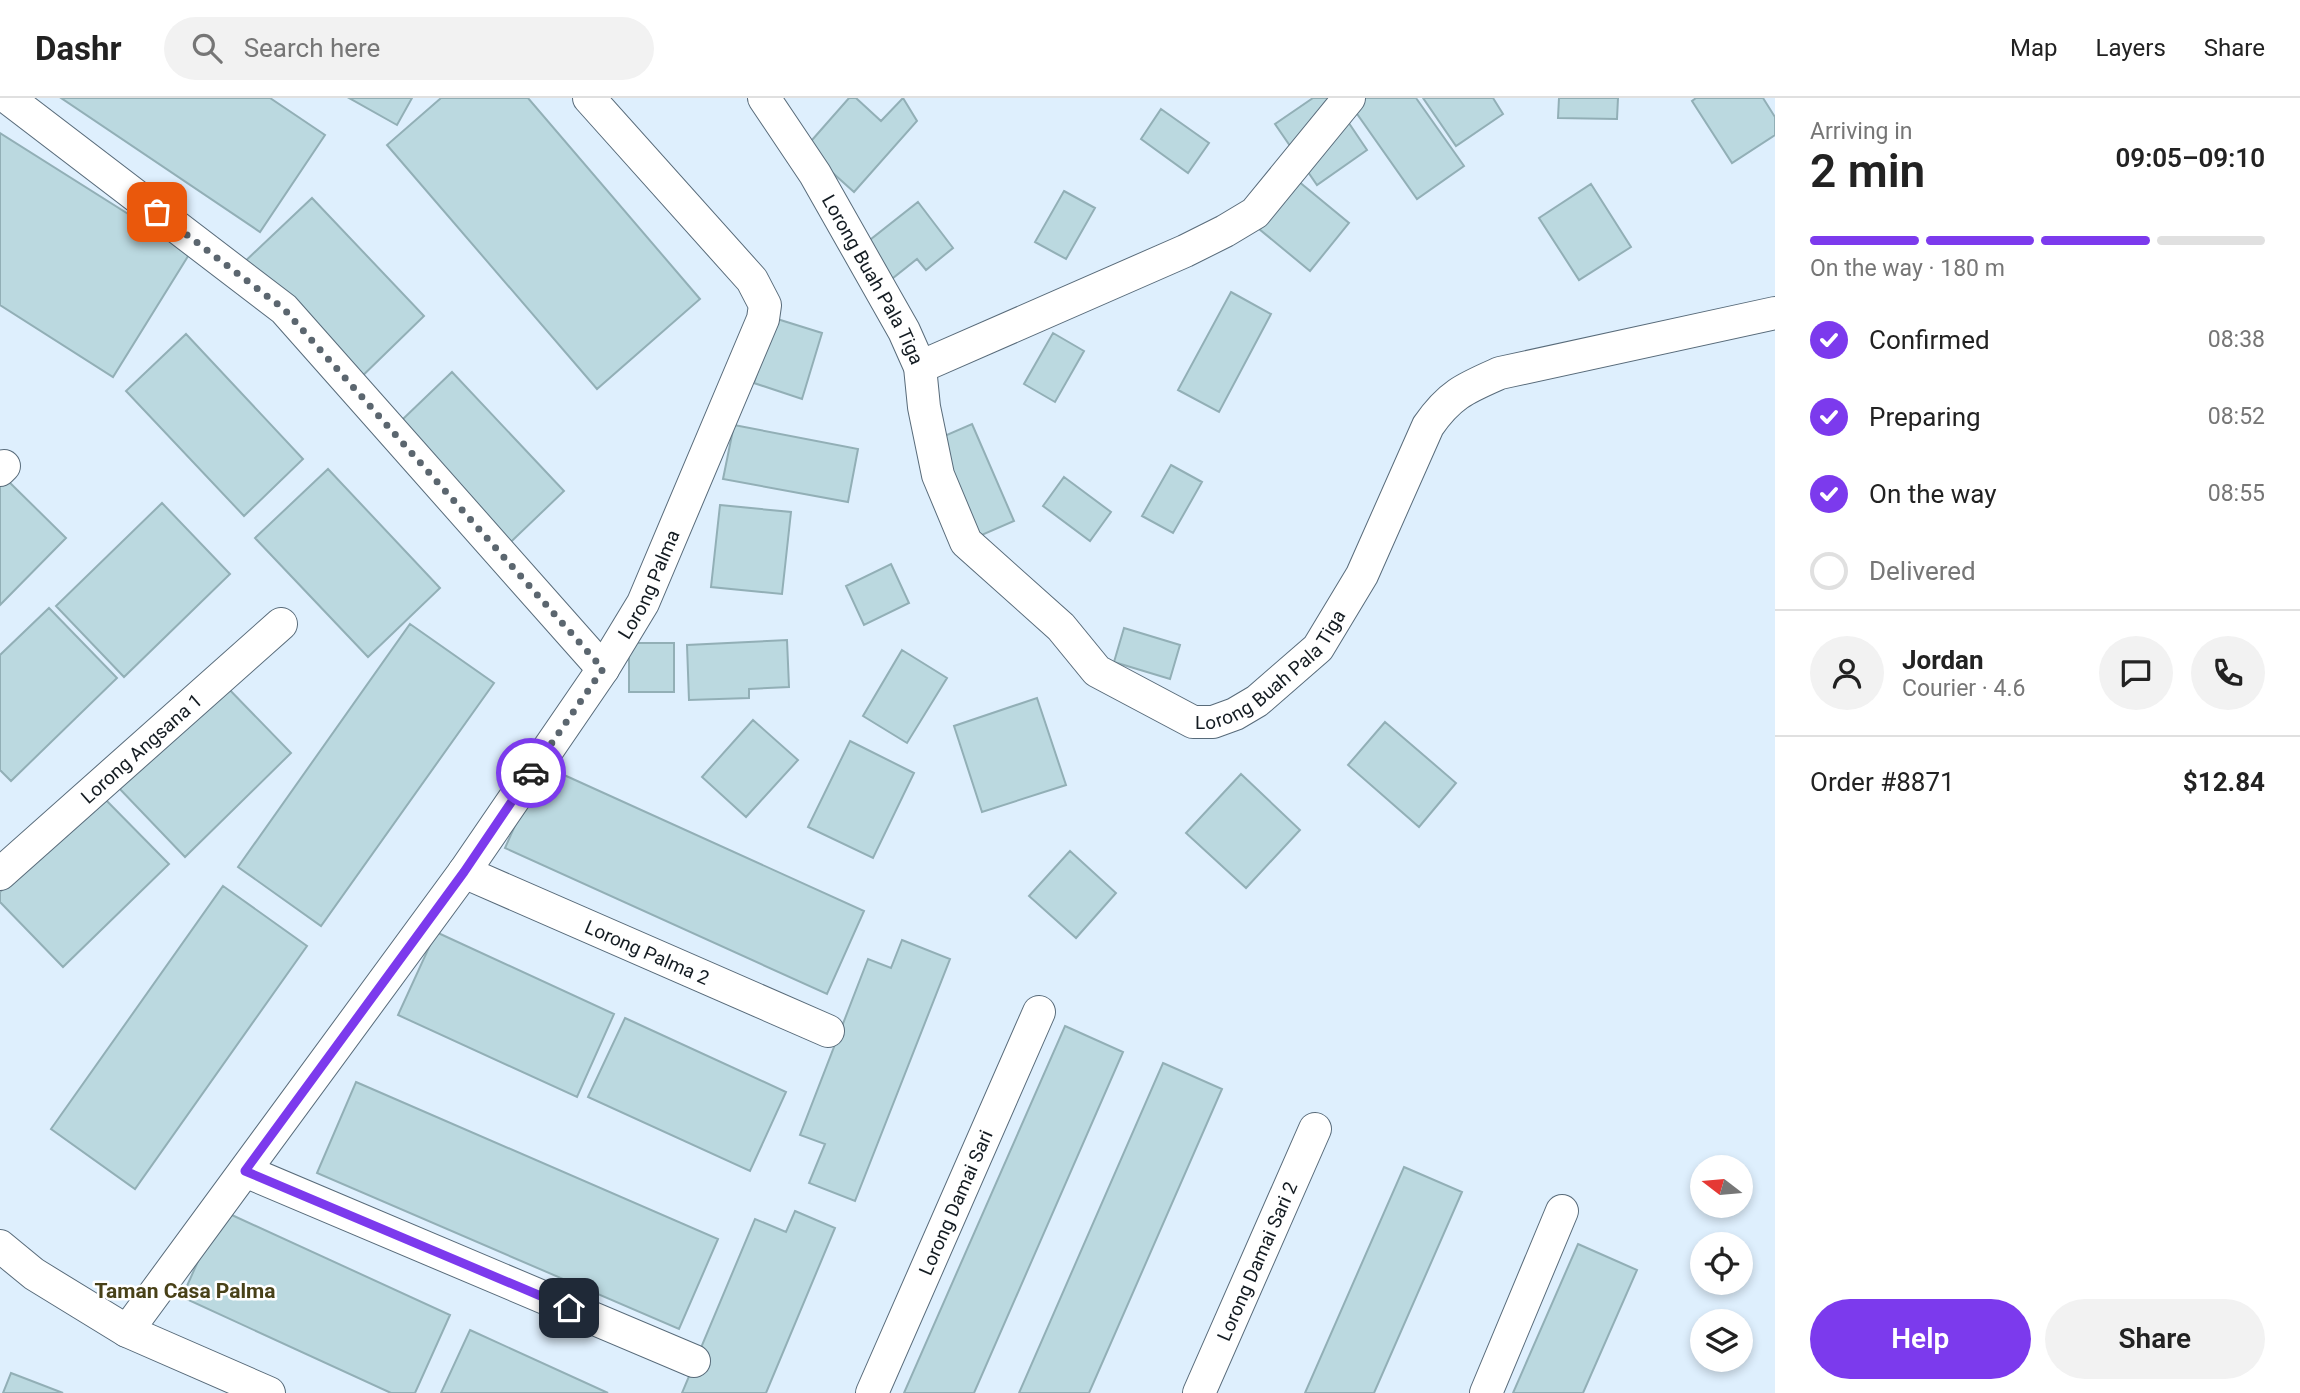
<!DOCTYPE html>
<meta charset="utf-8">
<style>
body{margin:0;font-family:Roboto,sans-serif;background:#f2f2f2;color:#222;height:100vh;display:flex;flex-direction:column;font-size:26px;white-space:nowrap}
*{box-sizing:border-box;margin:0}
p{font-size:23px;color:#767676}
.icon{flex:none;width:38px;height:38px;fill:none;stroke:currentColor;stroke-width:2;stroke-linecap:round;stroke-linejoin:round}
.map{position:relative;flex:1;overflow:hidden}
.panel{display:flex;flex-direction:column;background:#fff;width:525px}
.panel>*{flex:none}
.needle{width:46px;rotate:286deg}
.controls{position:absolute;left:1690px;top:1057px;display:grid;gap:14px}
.controls a{display:grid;place-items:center;width:63px;height:63px;border-radius:50%;background:#fff;box-shadow:0 4px 10px #0003;font-size:35px}
.pin{position:absolute;display:grid;place-items:center;width:60px;height:60px;color:#fff;margin:-30px;border-radius:14px;box-shadow:0 4px 10px #0006}
.courier{position:absolute;display:grid;place-items:center;width:70px;height:70px;margin:-35px;border:5px solid #7c3aed;border-radius:50%;background:#fff;color:#222;box-shadow:0 2px 9px #0007}
.headline em{font-style:normal;font-weight:600}
.headline div{display:flex;flex-direction:column-reverse}
.headline{display:flex;align-items:center;justify-content:space-between;height:119px;padding:0 35px}
h1{font-size:46px;font-weight:600;line-height:52px}
.bar{display:grid;grid-template-columns:repeat(4,1fr);gap:10px 7px;align-content:center;height:84px;padding:0 35px}
.bar i{height:9px;border-radius:5px;background:#e0e0e0}
.bar .active{background:#7c3aed}
.bar p{grid-column:span 4}
.line{display:flex;align-items:center;gap:18px;padding:0 35px;border-top:2px solid #e0e0e0}
.line div{flex:1}
.round{display:grid;place-items:center;flex:none;width:74px;height:74px;border-radius:37px;background:#f2f2f2}
ol{padding:0 35px;list-style:none}
li{display:flex;align-items:center;gap:21px;height:77px}
li p{margin-inline-start:auto}
li .icon{padding:7px;border-radius:50%;background:#7c3aed;color:#fff;stroke-width:4}
li:last-child{color:#767676}
li i{width:38px;height:38px;border:4px solid #e0e0e0;border-radius:50%}
.primary-button{display:flex;gap:14px;margin-top:auto;padding:14px 35px}
.primary-button a{flex:1;height:80px;border-radius:42px;background:#7c3aed;color:#fff;font-size:28px;font-weight:600;line-height:80px;text-align:center}
.primary-button a+a{background:#f2f2f2;color:#222}
header{display:flex;align-items:center;gap:42px;box-sizing:border-box;height:98px;padding:0 35px;background:#fff;border-bottom:2px solid #e0e0e0}
header strong{font-size:33px}
nav{display:flex;gap:38px;margin-inline-start:auto;font-size:24px}
.search{width:490px;height:63px;background:#f2f2f2;display:flex;align-items:center;gap:18px;box-sizing:border-box;padding:0 24px;border-radius:38px;color:#767676;font-size:26px}
main{display:flex;flex:1;min-height:0}
.map>svg:first-child{display:block}
.building{fill:#bbd9e0;stroke:#92afb6;stroke-width:2}
.lines{fill:none;stroke-linecap:round;stroke-linejoin:round}
.street-casing{stroke:#586b7a;stroke-width:34}
.street{stroke:#fff;stroke-width:32}
.done{stroke:#5b666f;stroke-width:7;stroke-dasharray:0 12.6}
.route{stroke:#7c3aed;stroke-width:9}
.labels{text-anchor:middle;stroke-width:5;stroke-linejoin:round;paint-order:stroke}
.street-label{font-size:19px;fill:#141c22;stroke:#fff}
.neighbourhood-label{font-size:21px;font-weight:bold;fill:#484118;stroke:#fff}
</style>
<header>
<strong>Dashr</strong>
<div class="search"><svg class="icon" aria-label="search" viewBox="0 0 24 24"><circle cx="10" cy="10" r="6"/><path d="M15 15l6 6"/></svg>Search here</div>
<nav><a>Map</a><a>Layers</a><a>Share</a></nav>
</header>
<main>
<div class="map">
<svg width="1775" height="1295" viewBox="0 0 1775 1295">
<rect width="100%" height="100%" fill="#deeffd"/>
<path class="building" d="M 61,0 L 270,0 L 325,37 L 260,134 Z
M 349,0 L 412,0 L 397,27 Z
M 441,0 L 528,0 L 700,201 L 597,291 L 387,47 Z
M 849,0 L 856,0 L 881,23 L 903,0 L 917,23 L 854,94 L 805,50 Z
M 1313,0 L 1332,0 L 1367,52 L 1317,87 L 1275,26 Z
M 1353,0 L 1416,0 L 1464,68 L 1417,101 L 1348,3 Z
M 1423,0 L 1493,0 L 1503,16 L 1456,48 Z
M 1559,0 L 1618,0 L 1617,21 L 1558,20 Z
M 1696,0 L 1763,0 L 1775,19 L 1775,37 L 1732,65 L 1692,3 Z
M 1161,11 L 1209,45 L 1188,75 L 1141,41 Z
M 0,35 L 190,155 L 113,279 L 0,207 Z
M 1292,78 L 1349,125 L 1310,173 L 1253,126 Z
M 1591,86 L 1631,149 L 1579,182 L 1539,120 Z
M 1064,93 L 1095,110 L 1066,161 L 1035,144 Z
M 312,100 L 424,218 L 352,288 L 239,169 Z
M 918,104 L 953,150 L 926,172 L 917,161 L 888,184 L 861,149 Z
M 1231,194 L 1271,216 L 1219,314 L 1178,292 Z
M 774,220 L 822,235 L 802,301 L 754,285 Z
M 1053,235 L 1084,253 L 1055,304 L 1024,286 Z
M 186,236 L 303,361 L 244,418 L 126,293 Z
M 452,274 L 564,393 L 492,462 L 380,343 Z
M 972,326 L 1014,423 L 961,446 L 919,349 Z
M 734,327 L 858,351 L 848,404 L 723,381 Z
M 1171,367 L 1202,384 L 1173,435 L 1142,418 Z
M 328,371 L 440,490 L 368,559 L 255,440 Z
M 0,375 L 66,440 L 0,507 Z
M 1064,379 L 1111,414 L 1090,443 L 1043,408 Z
M 162,405 L 230,476 L 124,579 L 56,508 Z
M 720,407 L 791,414 L 782,496 L 711,489 Z
M 891,466 L 909,505 L 864,527 L 846,488 Z
M 49,510 L 117,580 L 11,683 L 0,672 L 0,557 Z
M 410,526 L 494,585 L 321,828 L 238,769 Z
M 1124,530 L 1180,547 L 1170,581 L 1114,564 Z
M 787,542 L 789,589 L 749,591 L 749,600 L 689,602 L 687,547 Z
M 629,545 L 674,545 L 674,594 L 629,594 Z
M 902,552 L 947,580 L 907,645 L 863,618 Z
M 223,585 L 291,655 L 185,759 L 117,688 Z
M 1037,600 L 1066,687 L 982,714 L 954,628 Z
M 753,622 L 798,662 L 746,719 L 702,679 Z
M 1385,624 L 1456,685 L 1419,729 L 1348,667 Z
M 850,643 L 914,675 L 873,760 L 808,729 Z
M 542,667 L 864,813 L 827,896 L 505,750 Z
M 1241,676 L 1300,732 L 1246,790 L 1186,735 Z
M 100,696 L 169,766 L 63,869 L 0,804 L 0,794 Z
M 1070,753 L 1116,795 L 1076,840 L 1029,798 Z
M 223,788 L 307,848 L 135,1091 L 51,1031 Z
M 436,834 L 614,916 L 577,999 L 398,917 Z
M 902,842 L 950,861 L 855,1103 L 809,1085 L 825,1046 L 800,1037 L 868,861 L 891,870 Z
M 625,920 L 786,994 L 750,1073 L 588,999 Z
M 1065,928 L 1123,954 L 974,1295 L 904,1295 Z
M 1163,965 L 1222,991 L 1089,1295 L 1019,1295 Z
M 356,984 L 718,1141 L 679,1231 L 317,1075 Z
M 1404,1069 L 1462,1094 L 1374,1295 L 1305,1295 Z
M 221,1112 L 450,1217 L 415,1295 L 391,1295 L 182,1199 Z
M 795,1113 L 835,1130 L 766,1295 L 682,1295 L 755,1121 L 786,1134 Z
M 1578,1146 L 1637,1172 L 1583,1295 L 1513,1295 Z
M 470,1232 L 608,1295 L 441,1295 Z
M 11,1275 L 63,1295 L 3,1295 Z"/>
<g class="lines">
<defs>
<g id="street">
<path d="M 8,0 L 284,211 L 603,571"/>
<path id="s1" d="M 764,0 L 815,76 L 904,233 L 920,269 L 924,309 L 938,377 L 966,444 L 1061,529 L 1097,573 L 1193,624 L 1213,624 L 1235,616 L 1257,603 L 1318,550 L 1362,477 L 1428,328 C 1450,296 1466,290 1500,275 L 1775,215"/>
<path d="M 920,269 L 1185,153 L 1225,133 L 1255,115 L 1349,0"/>
<path d="M 0,372 L 4,368"/>
<path id="s2" d="M 464,774 L 828,933"/>
<path id="s3" d="M 0,776 L 281,526"/>
<path d="M 245,1073 L 694,1263"/>
<path d="M 0,1148 L 34,1176 L 127,1233 L 269,1295"/>
<path id="s4" d="M 127,1233 L 464,774 L 603,571 L 643,505 L 763,221 L 765,207 L 752,182 L 589,0"/>
<path id="s5" d="M 872,1295 L 1039,914"/>
<path id="s6" d="M 1199,1295 L 1315,1031"/>
<path d="M 1486,1295 L 1562,1113"/>
</g>
</defs>
<use href="#street" class="street-casing"/>
<use href="#street" class="street"/>
</g>
<g class="lines">
<path class="done" d="M 157,114 L 284,211 L 603,571 L 531,675"/>
<path class="route" d="M 531,675 L 464,774 L 245,1073 L 569,1210"/>
</g>
<g class="labels">
<g class="street-label">
<text dy="7" stroke="none"><textPath href="#s1" startOffset="212">Lorong Buah Pala Tiga</textPath></text>
<text dy="7" stroke="none"><textPath href="#s4" startOffset="912">Lorong Palma</textPath></text>
<text dy="7" stroke="none"><textPath href="#s1" startOffset="884">Lorong Buah Pala Tiga</textPath></text>
<text dy="7" stroke="none"><textPath href="#s3" startOffset="189">Lorong Angsana 1</textPath></text>
<text dy="7" stroke="none"><textPath href="#s2" startOffset="200">Lorong Palma 2</textPath></text>
<text dy="7" stroke="none"><textPath href="#s5" startOffset="208">Lorong Damai Sari</textPath></text>
<text dy="7" stroke="none"><textPath href="#s6" startOffset="144">Lorong Damai Sari 2</textPath></text>
</g>
<g class="neighbourhood-label">
<text x="185" y="1200">Taman Casa Palma</text>
</g>
</g>
</svg>
<div class="controls">
<a><svg class="needle" viewBox="-14 -14 28 28"><path d="M0-13l5 13h-10z" fill="#e53935"/><path d="M0 13l5-13h-10z" fill="#767676"/></svg></a>
<a><svg class="icon" aria-label="locate" viewBox="0 0 24 24"><circle cx="12" cy="12" r="6"/><path d="M12 2v4M12 18v4M2 12h4M18 12h4"/></svg></a>
<a><svg class="icon" aria-label="layers" viewBox="0 0 24 24"><path d="M12 4l9 5-9 5-9-5zM3 14l9 5 9-5"/></svg></a>
</div>
<div class="pin" style="left:157px;top:114px;background:#ea580c"><svg class="icon" aria-label="bag" viewBox="0 0 24 24"><path d="M5 8h14l-1 12H6zM9 8a3 3 0 0 1 6 0"/></svg></div>
<div class="pin" style="left:569px;top:1210px;background:#1f2937"><svg class="icon" aria-label="home" viewBox="0 0 24 24"><path d="M3 11l9-7 9 7M6 9v11h12V9"/></svg></div>
<div class="courier" style="left:531px;top:675px"><svg class="icon" aria-label="car" viewBox="0 0 24 24"><path d="M5 17H2v-5l4-1 3-4h7l3 4 3 1v5h-3M9 17h6M6 11h13"/><circle cx="7" cy="17" r="2"/><circle cx="17" cy="17" r="2"/></svg></div>
</div>
<section class="panel">
<div class="headline"><div><h1>2 min</h1><p>Arriving in</p></div><em>09:05–09:10</em></div>
<div class="bar"><i class="active"></i><i class="active"></i><i class="active"></i><i></i><p>On the way · 180 m</p></div>
<ol>
<li><svg class="icon" aria-label="check" viewBox="0 0 24 24"><path d="M5 12l5 5 9-10"/></svg>Confirmed<p>08:38</p></li>
<li><svg class="icon" aria-label="check" viewBox="0 0 24 24"><path d="M5 12l5 5 9-10"/></svg>Preparing<p>08:52</p></li>
<li><svg class="icon" aria-label="check" viewBox="0 0 24 24"><path d="M5 12l5 5 9-10"/></svg>On the way<p>08:55</p></li>
<li><i></i>Delivered</li>
</ol>
<div class="line" style="height:126px"><a class="round"><svg class="icon" aria-label="person" viewBox="0 0 24 24"><circle cx="12" cy="8" r="4"/><path d="M4 21q1-7 8-7t8 7"/></svg></a><div><b>Jordan</b><p>Courier · 4.6</p></div><a class="round"><svg class="icon" aria-label="chat" viewBox="0 0 24 24"><path d="M4 5h16v11H9l-5 4z"/></svg></a><a class="round"><svg class="icon" aria-label="phone" viewBox="0 0 24 24"><path d="M5 4h4l2 5-3 2q2 4 5 5l2-3 5 2v4C11 20 4 13 5 4z"/></svg></a></div>
<div class="line" style="height:91px"><div>Order #8871</div><b>$12.84</b></div>
<div class="primary-button"><a>Help</a><a>Share</a></div>
</section>
</main>
